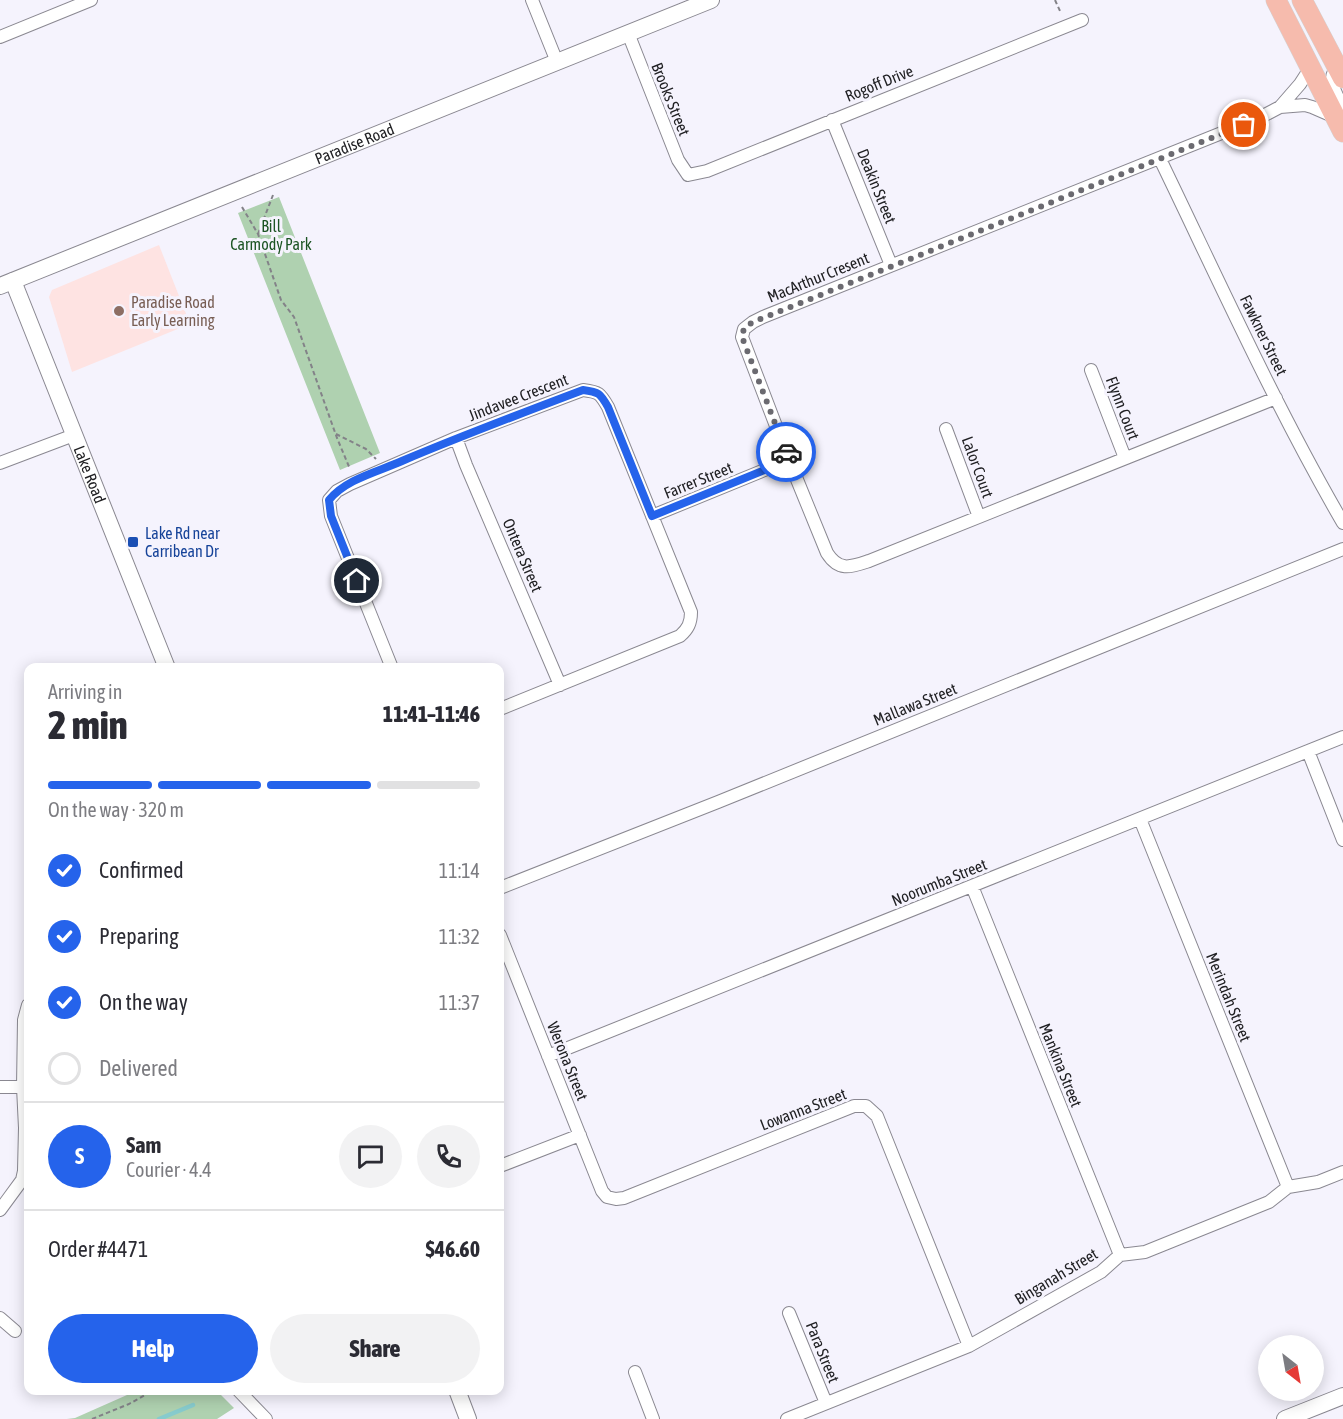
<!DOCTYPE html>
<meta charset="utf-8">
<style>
body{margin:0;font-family:"Asap Condensed",sans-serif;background:#f2f2f3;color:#2b2b33;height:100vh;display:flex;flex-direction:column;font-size:22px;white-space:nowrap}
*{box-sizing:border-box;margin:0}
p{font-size:20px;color:#7c7c81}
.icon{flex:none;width:33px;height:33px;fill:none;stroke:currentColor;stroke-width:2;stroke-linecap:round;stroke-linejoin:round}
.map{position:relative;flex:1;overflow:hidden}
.details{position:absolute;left:24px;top:663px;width:480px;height:732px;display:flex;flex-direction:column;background:#fff;border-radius:12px;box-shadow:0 3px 15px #0003}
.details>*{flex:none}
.needle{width:39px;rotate:149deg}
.buttons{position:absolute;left:1258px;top:1335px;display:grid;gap:12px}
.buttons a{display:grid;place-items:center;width:66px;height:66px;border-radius:50%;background:#fff;box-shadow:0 3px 15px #0003;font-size:30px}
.pin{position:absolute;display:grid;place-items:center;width:51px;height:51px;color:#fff;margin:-26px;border:3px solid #fff;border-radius:50%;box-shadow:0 2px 6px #0007}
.courier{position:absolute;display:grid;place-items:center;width:60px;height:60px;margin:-30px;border:4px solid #2563eb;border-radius:50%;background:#fff;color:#222;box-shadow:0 2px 8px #0007}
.head em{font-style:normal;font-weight:800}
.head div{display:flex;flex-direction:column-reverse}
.head{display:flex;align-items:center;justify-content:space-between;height:102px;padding:0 24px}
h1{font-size:39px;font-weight:800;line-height:45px}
.bar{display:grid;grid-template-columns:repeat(4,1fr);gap:9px 6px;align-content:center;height:72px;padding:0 24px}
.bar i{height:8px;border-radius:4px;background:#e1e1e2}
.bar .current{background:#2563eb}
.bar p{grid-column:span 4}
.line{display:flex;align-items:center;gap:15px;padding:0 24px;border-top:2px solid #e1e1e2}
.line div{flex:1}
.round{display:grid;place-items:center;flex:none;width:63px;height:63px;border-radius:32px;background:#f2f2f3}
ol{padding:0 24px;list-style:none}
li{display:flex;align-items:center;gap:18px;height:66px}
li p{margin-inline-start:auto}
li .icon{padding:6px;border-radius:50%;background:#2563eb;color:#fff;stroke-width:4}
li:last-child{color:#7c7c81}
li i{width:33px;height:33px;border:3px solid #e1e1e2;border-radius:50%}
.cta{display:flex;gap:12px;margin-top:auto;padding:12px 24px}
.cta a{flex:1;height:69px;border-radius:36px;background:#2563eb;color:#fff;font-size:24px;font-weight:800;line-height:69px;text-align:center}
.cta a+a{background:#f2f2f3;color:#2b2b33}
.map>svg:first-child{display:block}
.education{fill:#fee3e2}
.green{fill:#afd1b0}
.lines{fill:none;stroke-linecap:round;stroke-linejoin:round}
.stream{stroke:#87cbcd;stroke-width:4.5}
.street-casing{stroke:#8a8891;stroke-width:14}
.secondary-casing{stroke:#8a8891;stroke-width:18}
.primary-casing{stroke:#d3d3d3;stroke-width:21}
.path{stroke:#838288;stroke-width:2;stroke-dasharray:4.5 3;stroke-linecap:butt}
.street{stroke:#fff;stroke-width:12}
.secondary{stroke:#fff;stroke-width:16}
.primary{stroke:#f6bbad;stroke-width:20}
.done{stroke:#6b6a70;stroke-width:6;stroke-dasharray:0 10.8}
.route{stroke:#2563eb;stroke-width:8}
.education-dot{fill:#8d6e63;stroke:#f5f3fd;stroke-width:2}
.transit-dot{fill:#1a4fb4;stroke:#f5f3fd;stroke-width:2}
.labels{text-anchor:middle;stroke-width:6;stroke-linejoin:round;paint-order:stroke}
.street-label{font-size:16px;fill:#212124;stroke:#f5f3fd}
.park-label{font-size:16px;fill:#1c5423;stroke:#f5f3fd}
.education-label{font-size:16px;fill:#785e54;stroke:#f5f3fd;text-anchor:start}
.transit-label{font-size:16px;fill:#164399;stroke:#f5f3fd;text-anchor:start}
</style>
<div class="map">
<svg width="1343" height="1419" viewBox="0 0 1343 1419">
<rect width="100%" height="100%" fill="#f5f3fd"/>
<path class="education" d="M 159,245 L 190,324 L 72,372 L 49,297 L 52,290 Z"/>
<path class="green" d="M 279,197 L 380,453 L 340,470 L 238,213 Z
M 136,1391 L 217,1391 L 234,1408 L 217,1419 L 67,1419 L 75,1418 Z"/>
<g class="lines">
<path class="stream" d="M 159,1419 L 193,1405"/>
<defs>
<path id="street" d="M 532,0 L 557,62
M 628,33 L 678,160 L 688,175 L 707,171 L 1082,20
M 0,37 L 91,0
M 1280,107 L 1305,105 L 1312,107 L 1335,117 L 1340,102 C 1334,89 1325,75 1341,65
M 832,120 L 891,265
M 1160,159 C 1219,281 1275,406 1343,523
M 1091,370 L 1125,458
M 1276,398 L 869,561 C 851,567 839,572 827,553 L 789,460 L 742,337 L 744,329 L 753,322 L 763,317 L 1259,118 L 1280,107 L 1300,84 L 1311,67
M 946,429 L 979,517
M 456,438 L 466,465 L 560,685
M 0,463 L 74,435
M 652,516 L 789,460
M 392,668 L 331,516 L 329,500 L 337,491 L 350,484 L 456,438 L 583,390 C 599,392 600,393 608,407 L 691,612 C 691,623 688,629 680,636 L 500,709
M 1308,751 L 1343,840
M 1140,819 L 1288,1187
M 972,886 L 1120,1255
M 500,888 L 718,802 L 1343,549
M 500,935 L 602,1191 L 607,1197 L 616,1199 L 624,1198 L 854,1106 L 866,1106 L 877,1116 L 969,1346
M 548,1056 L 1343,737
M 0,1087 L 23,1087
M 500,1166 L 580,1135
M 0,1210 L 22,1180 L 24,1171 L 25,1128 L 23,1087 L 24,1020 L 28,1005
M 789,1313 L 826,1403
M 0,1318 L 15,1331
M 635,1372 L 653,1419
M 238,1390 L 266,1419
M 787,1419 L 969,1346 L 1101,1272 L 1120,1255 L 1145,1252 L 1269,1202 L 1288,1187 L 1318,1182 L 1343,1172"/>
<g id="secondary">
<path id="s1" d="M 13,281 L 167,668"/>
<path id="s2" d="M 0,286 L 711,0"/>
<path d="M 457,1390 L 468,1419"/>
<path d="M 1285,1419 L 1343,1396"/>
</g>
<path id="primary" d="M 1276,0 L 1343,132
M 1302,0 L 1343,78"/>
</defs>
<use href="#street" class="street-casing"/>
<use href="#secondary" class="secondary-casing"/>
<use href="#primary" class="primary-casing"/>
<path class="path" d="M 1055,0 L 1060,11 L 1059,13
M 242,207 L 258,234 L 281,300 L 294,317 L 337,438 L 350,469
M 258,234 L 273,195
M 336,434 L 366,449 L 376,459
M 92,1419 L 129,1404 L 154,1390"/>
<use href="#street" class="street"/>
<use href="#secondary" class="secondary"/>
<use href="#primary" class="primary"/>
</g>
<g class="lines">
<path class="done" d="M 786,452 L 742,337 L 744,328 L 753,322 L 1244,125"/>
<path class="route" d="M 357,581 L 331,516 L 329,500 C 346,479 377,472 402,461 C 461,436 522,413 583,390 C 599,392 600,393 608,407 L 652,516 L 789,460 L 786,452"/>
</g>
<circle class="education-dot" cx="119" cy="311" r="6"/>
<rect class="transit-dot" x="127" y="536" width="12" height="12" rx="3"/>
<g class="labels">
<g class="street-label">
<text transform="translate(879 83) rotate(-22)" y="6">Rogoff Drive</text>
<text transform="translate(671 99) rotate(68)" y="6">Brooks Street</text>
<text dy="6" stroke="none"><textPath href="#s2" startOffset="382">Paradise Road</textPath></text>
<text transform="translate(877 186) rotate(68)" y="6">Deakin Street</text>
<text transform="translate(818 277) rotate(-22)" y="6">MacArthur Cresent</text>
<text transform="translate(1264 335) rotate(64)" y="6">Fawkner Street</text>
<text transform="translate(518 397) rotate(-21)" y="6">Jindavee Crescent</text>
<text transform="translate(1123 408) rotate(69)" y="6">Flynn Court</text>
<text transform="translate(978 467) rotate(70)" y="6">Lalor Court</text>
<text dy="6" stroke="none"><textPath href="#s1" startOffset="208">Lake Road</textPath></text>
<text transform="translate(698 480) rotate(-22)" y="6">Farrer Street</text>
<text transform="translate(523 555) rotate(67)" y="6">Ontera Street</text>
<text transform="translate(915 704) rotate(-22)" y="6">Mallawa Street</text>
<text transform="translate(939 882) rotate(-22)" y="6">Noorumba Street</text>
<text transform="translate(1229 997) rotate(68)" y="6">Merindah Street</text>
<text transform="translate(568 1061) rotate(68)" y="6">Werona Street</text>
<text transform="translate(1061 1065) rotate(68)" y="6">Mankina Street</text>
<text transform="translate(803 1109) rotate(-21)" y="6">Lowanna Street</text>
<text transform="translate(1056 1276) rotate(-31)" y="6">Binganah Street</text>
<text transform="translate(823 1352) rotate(68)" y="6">Para Street</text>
</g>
<g class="park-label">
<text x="271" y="232">Bill<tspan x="271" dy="18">Carmody Park</tspan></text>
</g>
<g class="education-label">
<text x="131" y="308">Paradise Road<tspan x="131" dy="18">Early Learning</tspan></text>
</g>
<g class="transit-label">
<text x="145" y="539">Lake Rd near<tspan x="145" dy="18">Carribean Dr</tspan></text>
</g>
</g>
</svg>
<div class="buttons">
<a><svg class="needle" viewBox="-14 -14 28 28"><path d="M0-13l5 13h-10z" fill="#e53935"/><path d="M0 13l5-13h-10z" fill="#7c7c81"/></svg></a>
</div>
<div class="pin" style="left:1244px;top:125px;background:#ea580c"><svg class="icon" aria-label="bag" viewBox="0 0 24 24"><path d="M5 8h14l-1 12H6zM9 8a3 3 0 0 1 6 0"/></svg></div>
<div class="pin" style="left:357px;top:581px;background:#1f2937"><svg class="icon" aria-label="home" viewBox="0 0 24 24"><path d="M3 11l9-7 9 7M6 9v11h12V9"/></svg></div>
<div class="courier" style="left:786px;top:452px"><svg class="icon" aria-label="car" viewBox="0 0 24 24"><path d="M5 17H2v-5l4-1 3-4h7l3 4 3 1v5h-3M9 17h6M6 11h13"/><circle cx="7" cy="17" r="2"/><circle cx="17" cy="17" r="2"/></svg></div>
<section class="details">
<div class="head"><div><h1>2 min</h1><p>Arriving in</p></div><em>11:41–11:46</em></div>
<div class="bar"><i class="current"></i><i class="current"></i><i class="current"></i><i></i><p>On the way · 320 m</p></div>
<ol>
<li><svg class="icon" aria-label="check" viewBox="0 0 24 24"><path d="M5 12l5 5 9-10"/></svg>Confirmed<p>11:14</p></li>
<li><svg class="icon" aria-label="check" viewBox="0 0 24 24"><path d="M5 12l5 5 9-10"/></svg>Preparing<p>11:32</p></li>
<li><svg class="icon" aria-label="check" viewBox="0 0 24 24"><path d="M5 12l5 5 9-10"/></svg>On the way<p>11:37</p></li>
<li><i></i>Delivered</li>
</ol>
<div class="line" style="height:108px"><b class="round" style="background:#2563eb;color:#fff">S</b><div><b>Sam</b><p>Courier · 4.4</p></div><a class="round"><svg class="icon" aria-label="chat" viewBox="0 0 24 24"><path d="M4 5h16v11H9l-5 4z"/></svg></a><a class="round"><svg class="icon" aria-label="phone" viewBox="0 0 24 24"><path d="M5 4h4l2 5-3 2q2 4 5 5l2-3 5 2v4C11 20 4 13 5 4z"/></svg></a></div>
<div class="line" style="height:78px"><div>Order #4471</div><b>$46.60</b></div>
<div class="cta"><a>Help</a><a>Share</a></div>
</section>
</div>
